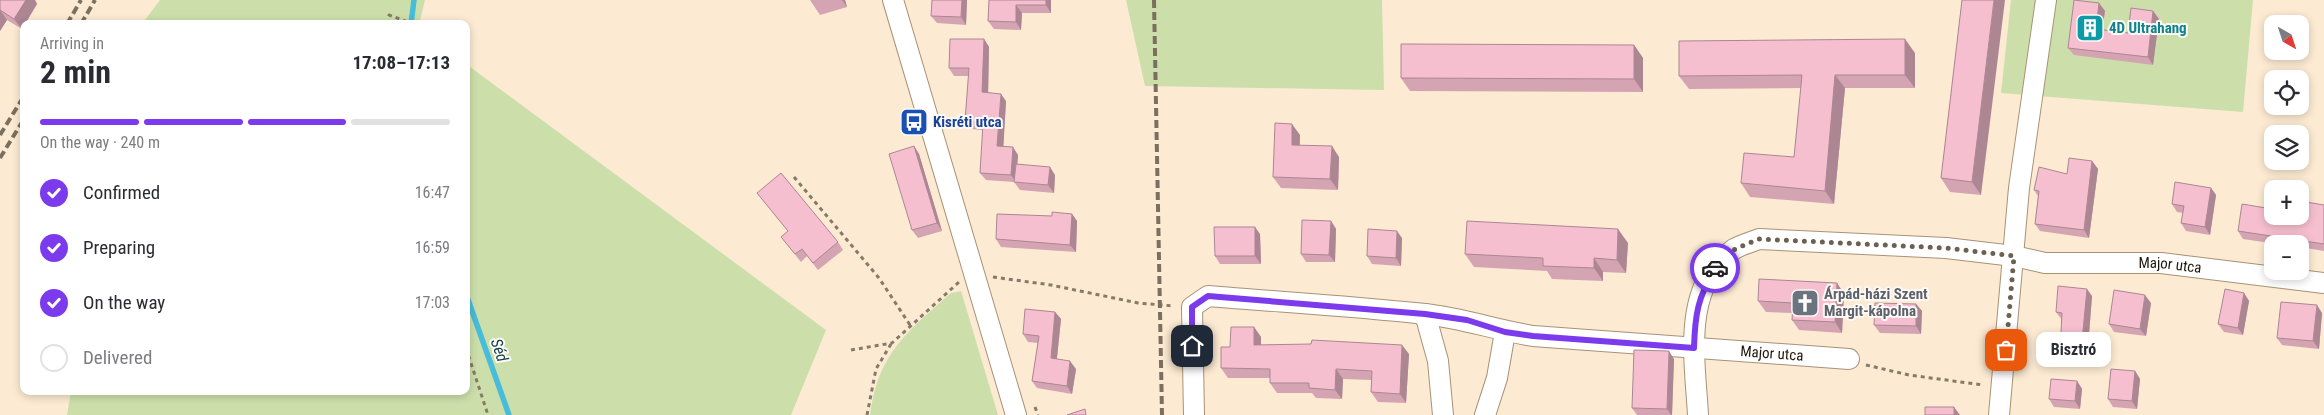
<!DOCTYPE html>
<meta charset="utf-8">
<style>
body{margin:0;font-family:"Roboto Condensed",sans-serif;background:#f2f2f3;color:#2b2b33;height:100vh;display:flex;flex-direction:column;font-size:19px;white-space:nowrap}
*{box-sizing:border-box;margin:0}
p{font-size:16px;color:#7c7c81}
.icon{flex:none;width:28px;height:28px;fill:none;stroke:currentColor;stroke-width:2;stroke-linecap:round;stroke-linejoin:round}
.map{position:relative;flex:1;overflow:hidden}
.details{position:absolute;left:20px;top:20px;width:450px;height:375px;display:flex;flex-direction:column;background:#fff;border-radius:10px;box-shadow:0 2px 8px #0003}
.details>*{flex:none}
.needle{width:32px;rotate:141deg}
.controls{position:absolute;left:2264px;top:15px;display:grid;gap:10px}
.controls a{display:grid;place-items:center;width:45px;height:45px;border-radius:10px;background:#fff;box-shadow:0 2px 8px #0003;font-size:25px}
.pin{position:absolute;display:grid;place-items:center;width:42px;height:42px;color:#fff;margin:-21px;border-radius:10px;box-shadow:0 2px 8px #0006}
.courier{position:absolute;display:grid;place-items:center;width:50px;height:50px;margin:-25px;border:4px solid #7c3aed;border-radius:50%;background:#fff;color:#222;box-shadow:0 1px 6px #0007}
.bubble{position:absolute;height:35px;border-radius:10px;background:#fff;box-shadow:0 2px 8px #0003;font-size:16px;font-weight:700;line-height:35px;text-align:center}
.head em{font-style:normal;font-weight:700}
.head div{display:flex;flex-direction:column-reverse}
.head{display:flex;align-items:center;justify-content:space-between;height:85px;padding:0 20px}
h1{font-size:32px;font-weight:700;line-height:38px}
.bar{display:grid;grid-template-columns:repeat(4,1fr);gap:8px 5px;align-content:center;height:60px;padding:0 20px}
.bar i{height:6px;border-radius:4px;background:#e1e1e2}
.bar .selected{background:#7c3aed}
.bar p{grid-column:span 4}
ol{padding:0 20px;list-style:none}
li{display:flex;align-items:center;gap:15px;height:55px}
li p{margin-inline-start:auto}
li .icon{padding:5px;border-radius:50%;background:#7c3aed;color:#fff;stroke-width:4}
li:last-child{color:#7c7c81}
li i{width:28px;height:28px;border:2px solid #e1e1e2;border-radius:50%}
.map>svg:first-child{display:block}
.green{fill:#ccdfaa}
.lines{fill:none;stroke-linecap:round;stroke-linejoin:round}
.stream{stroke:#47bdda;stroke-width:5.5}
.minor-casing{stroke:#a79276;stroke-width:22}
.path{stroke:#867a68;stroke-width:3;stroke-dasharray:4 4;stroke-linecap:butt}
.minor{stroke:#fff;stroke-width:20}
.rail{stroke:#7b6f5f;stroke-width:4;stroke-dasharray:8 4;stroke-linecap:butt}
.wall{fill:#d4a4b3}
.shaded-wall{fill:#ac8692}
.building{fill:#f6bfd0;stroke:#ac8692}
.done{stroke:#6c6151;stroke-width:5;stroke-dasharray:0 9}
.route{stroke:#7c3aed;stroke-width:6}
.labels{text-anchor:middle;stroke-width:4;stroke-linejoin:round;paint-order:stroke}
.culture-label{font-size:15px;font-weight:bold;fill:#0d838f;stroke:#fef9f3;text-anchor:start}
.transit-label{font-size:15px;font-weight:bold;fill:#164399;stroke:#fef9f3;text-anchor:start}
.street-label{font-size:15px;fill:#1f170c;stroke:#fef9f3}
.worship-label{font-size:15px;font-weight:bold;fill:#5b616d;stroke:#fef9f3;text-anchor:start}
.water-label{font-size:16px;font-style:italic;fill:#0e424e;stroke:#fef9f3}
</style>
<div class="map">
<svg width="2324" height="415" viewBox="0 0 2324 415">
<rect width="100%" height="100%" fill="#fcead2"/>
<path class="green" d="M 160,0 L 425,0 L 419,24 L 142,24 Z
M 1126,0 L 1382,0 L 1384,90 L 1145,86 Z
M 2011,0 L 2253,0 L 2243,112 L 2001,93 Z
M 466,64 L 826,330 L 791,415 L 67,415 L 71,391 L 466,391 Z
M 961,291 L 998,415 L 870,415 C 878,353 907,332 951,293 Z"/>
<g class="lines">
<path class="stream" d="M 411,24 L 414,0
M 466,294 L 509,415"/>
<defs>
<g id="minor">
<path d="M 893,0 L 1016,415"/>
<path d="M 1425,314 L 1438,361 L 1443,415"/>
<path id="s1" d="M 1194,415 L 1192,307 L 1208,296 C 1280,302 1352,306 1425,314 C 1462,318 1496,330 1533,336 L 1849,359"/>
<path d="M 1485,415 L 1497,378 L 1505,332"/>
<path id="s2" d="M 1698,415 C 1695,360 1681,286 1734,249 C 1741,245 1751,242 1759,239 L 1946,248 L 2014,256 L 2045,263 L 2161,263 L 2324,283"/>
<path d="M 1999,415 L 2019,188 L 2046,0"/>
</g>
</defs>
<use href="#minor" class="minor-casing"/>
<path class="path" d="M 389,24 L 389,15 L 408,22 L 420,24
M 794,177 L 879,278 L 910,325
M 993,277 L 1051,285 L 1138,303 L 1174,306
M 466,348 L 488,415
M 851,350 L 892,343 L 959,282
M 1866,365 L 1909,375 L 1983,385
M 1035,407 L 1038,415
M 867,415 L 876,369 L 891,344"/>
<use href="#minor" class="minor"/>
<path class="rail" d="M 1154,0 L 1162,415
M 67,24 L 81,0
M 81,24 L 95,0
M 0,135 L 24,96
M 0,158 L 24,119"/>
</g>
<path class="wall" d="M 0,0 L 35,0 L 37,4 L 25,24 L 24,24 L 22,29 L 7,20 L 0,31 Z
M 810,0 L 845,0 L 847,7 L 820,15 Z
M 932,0 L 967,0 L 966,25 L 937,23 L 931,16 Z
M 989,0 L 1051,0 L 1051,13 L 1022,13 L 1021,30 L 994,29 L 988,21 Z
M 1962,0 L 1981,195 L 1950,192 L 1941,178 Z
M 2099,3 L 2105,11 L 2102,30 L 2128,33 L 2153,11 L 2159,19 L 2153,65 L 2074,55 L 2068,48 Z
M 984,39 L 989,47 L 988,93 L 1006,101 L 1003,146 L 1018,155 L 1017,164 L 1055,175 L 1054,193 L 1020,190 L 1014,182 L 986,180 L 980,173 L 983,130 L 971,129 L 965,121 L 969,76 L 954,76 L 949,68 Z
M 1634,45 L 1643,58 L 1643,92 L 1410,91 L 1401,78 Z
M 1915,53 L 1915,88 L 1845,88 L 1834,204 L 1750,197 L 1741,183 L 1794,157 L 1801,88 L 1689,89 L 1679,76 Z
M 1300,135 L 1300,145 L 1339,157 L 1338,190 L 1281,188 L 1273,177 Z
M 914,146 L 919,154 L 942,231 L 918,238 L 912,230 Z
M 2092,161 L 2098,169 L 2089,238 L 2040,231 L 2035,224 L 2038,196 L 2034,190 Z
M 2211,188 L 2216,195 L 2210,235 L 2186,231 L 2181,223 L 2183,213 L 2177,212 L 2172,204 Z
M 757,193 L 838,242 L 843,250 L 818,270 L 807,256 L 801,262 L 781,237 L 788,231 Z
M 2324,205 L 2324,251 L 2300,247 L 2300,244 L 2277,244 L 2243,239 L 2238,231 L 2272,216 Z
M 1072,214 L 1077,221 L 1076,252 L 1001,247 L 996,239 L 1052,216 Z
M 1331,221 L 1336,229 L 1335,262 L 1306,262 L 1301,254 Z
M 1260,234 L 1261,264 L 1220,264 L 1215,256 Z
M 1402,238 L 1401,266 L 1372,264 L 1367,256 Z
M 1628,243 L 1626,273 L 1603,272 L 1603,281 L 1552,279 L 1547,271 L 1474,267 L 1465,254 Z
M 1837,283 L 1844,294 L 1842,333 L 1799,330 L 1792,320 L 1792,313 L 1766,312 L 1758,301 Z
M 2244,293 L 2249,301 L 2243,335 L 2224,332 L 2218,324 Z
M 2092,296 L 2087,360 L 2065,358 L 2060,351 L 2062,320 L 2056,312 Z
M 2151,303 L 2146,336 L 2114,332 L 2109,324 Z
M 1916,304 L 1922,311 L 1921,334 L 1880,333 L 1874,325 Z
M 1055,312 L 1061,319 L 1057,359 L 1076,369 L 1072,394 L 1037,388 L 1032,381 L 1038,343 L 1028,342 L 1023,334 Z
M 2322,313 L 2319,349 L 2282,345 L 2277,338 Z
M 1254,327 L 1261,337 L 1261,345 L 1409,354 L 1406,403 L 1378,402 L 1371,392 L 1372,380 L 1343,379 L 1342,399 L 1316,398 L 1312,393 L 1277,393 L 1270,383 L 1270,378 L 1228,378 L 1221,368 L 1230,347 Z
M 1674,359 L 1672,415 L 1637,415 L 1632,408 Z
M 2135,371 L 2140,379 L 2137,409 L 2113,407 L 2108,399 Z
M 2077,381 L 2082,389 L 2080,409 L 2054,407 L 2049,399 Z"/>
<path class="shaded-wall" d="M 26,0 L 35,0 L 37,4 L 25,24 L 24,24 L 24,26 L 22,29 L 14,19 Z
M 842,0 L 845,0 L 847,7 Z
M 962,0 L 967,0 L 966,25 L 961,17 Z
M 1046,0 L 1051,0 L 1051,13 L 1046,5 Z
M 1994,0 L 2005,0 L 1981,195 L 1972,182 Z
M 2099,3 L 2105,11 L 2101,37 L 2096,29 Z
M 1016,5 L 1022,13 L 1021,30 L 1016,22 Z
M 0,10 L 7,20 L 0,31 Z
M 2153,11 L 2159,19 L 2153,65 L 2148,57 Z
M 984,39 L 989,47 L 988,100 L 982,92 Z
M 1905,39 L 1915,53 L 1915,88 L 1905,75 Z
M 1634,45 L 1643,58 L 1643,92 L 1634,79 Z
M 1835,75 L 1845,88 L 1834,204 L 1825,191 Z
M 1001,94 L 1006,101 L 1003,154 L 997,146 Z
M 1292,124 L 1300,135 L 1299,156 L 1292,145 Z
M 914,146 L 919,154 L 942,231 L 937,223 Z
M 1332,146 L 1339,157 L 1338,190 L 1330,179 Z
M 1013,147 L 1018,155 L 1016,182 L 1011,175 Z
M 2092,161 L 2098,169 L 2089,238 L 2084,230 Z
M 1050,167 L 1055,175 L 1054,193 L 1048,185 Z
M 2211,188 L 2216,195 L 2210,235 L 2205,227 Z
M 1072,214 L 1077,221 L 1076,252 L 1070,245 Z
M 1331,221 L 1336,229 L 1335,262 L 1329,255 Z
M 1255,227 L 1260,234 L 1261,264 L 1255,256 Z
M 1618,229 L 1628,243 L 1626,273 L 1617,260 Z
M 1397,231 L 1402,238 L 1401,266 L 1396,258 Z
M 1594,258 L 1603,272 L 1603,281 L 1594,268 Z
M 1837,283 L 1844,294 L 1842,333 L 1835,322 Z
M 2087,289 L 2092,296 L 2087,360 L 2081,352 Z
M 2244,293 L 2249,301 L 2243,335 L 2238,328 Z
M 2145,295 L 2151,303 L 2146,336 L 2140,329 Z
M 1916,304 L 1922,311 L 1921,334 L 1916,326 Z
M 2317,305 L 2322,313 L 2319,349 L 2313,341 Z
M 1055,312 L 1061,319 L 1056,366 L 1051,358 Z
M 1254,327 L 1261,337 L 1261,355 L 1254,345 Z
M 1402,345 L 1409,354 L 1406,403 L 1400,394 Z
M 1669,351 L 1674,359 L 1672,415 L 1671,415 L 1667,409 Z
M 1070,361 L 1076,369 L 1072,394 L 1067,386 Z
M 1336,369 L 1343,379 L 1342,399 L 1335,390 Z
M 2135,371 L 2140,379 L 2137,409 L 2132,401 Z
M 2077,381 L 2082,389 L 2080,409 L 2075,401 Z
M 1954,407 L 1960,415 L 1954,415 Z"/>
<path class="building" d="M 0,0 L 26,0 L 14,19 L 0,10 Z
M 932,0 L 962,0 L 961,17 L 931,16 Z
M 989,0 L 1046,0 L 1046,5 L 1016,5 L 1016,22 L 988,21 Z
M 1962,0 L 1994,0 L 1972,182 L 1941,178 Z
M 2074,0 L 2099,3 L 2096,29 L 2128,33 L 2131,8 L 2153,11 L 2148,57 L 2068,48 Z
M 950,39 L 984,39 L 982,92 L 1001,94 L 997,146 L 1013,147 L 1011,175 L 980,173 L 983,123 L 965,121 L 969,68 L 949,68 Z
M 1905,39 L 1905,75 L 1835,75 L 1825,191 L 1741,183 L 1744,153 L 1794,157 L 1802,75 L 1679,76 L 1679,41 Z
M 1401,44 L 1634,45 L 1634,79 L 1401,78 Z
M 1275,123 L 1292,124 L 1292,145 L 1332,146 L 1330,179 L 1273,177 Z
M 914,146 L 937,223 L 912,230 L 889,154 Z
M 2069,158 L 2092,161 L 2084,230 L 2035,224 L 2039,191 L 2034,190 L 2039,167 L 2067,174 Z
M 1016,164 L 1050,167 L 1048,185 L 1014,182 Z
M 781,173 L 838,242 L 813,263 L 802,249 L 795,254 L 781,237 L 788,231 L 757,193 Z
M 2175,182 L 2211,188 L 2205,227 L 2181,223 L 2184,206 L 2172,204 Z
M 2300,201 L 2324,205 L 2324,244 L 2238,231 L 2242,204 L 2272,209 L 2272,216 L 2300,216 Z
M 1052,212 L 1072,214 L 1070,245 L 996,239 L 997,214 L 1052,216 Z
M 1302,220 L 1331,221 L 1329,255 L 1301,254 Z
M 1467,221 L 1618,229 L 1617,260 L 1594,258 L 1594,268 L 1543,266 L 1543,258 L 1465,254 Z
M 1214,227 L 1255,227 L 1255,256 L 1215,256 Z
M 1368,229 L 1397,231 L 1396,258 L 1367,256 Z
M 1759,279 L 1837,283 L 1835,322 L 1792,320 L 1793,303 L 1758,301 Z
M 2058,286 L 2087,289 L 2081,352 L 2060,351 L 2062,313 L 2056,312 Z
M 2225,289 L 2244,293 L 2238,328 L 2218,324 Z
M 2114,290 L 2145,295 L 2140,329 L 2109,324 Z
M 2281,302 L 2317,305 L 2313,341 L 2277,338 Z
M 1875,303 L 1916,304 L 1916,326 L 1874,325 Z
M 1025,309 L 1055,312 L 1051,358 L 1070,361 L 1067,386 L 1032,381 L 1039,336 L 1023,334 Z
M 1231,327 L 1254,327 L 1254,345 L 1311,344 L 1312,340 L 1402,345 L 1400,394 L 1371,392 L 1372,371 L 1336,369 L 1335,390 L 1309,388 L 1309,383 L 1270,383 L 1270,369 L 1221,368 L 1221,347 L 1230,347 Z
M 1634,350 L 1669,351 L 1667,409 L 1632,408 Z
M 2111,369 L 2135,371 L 2132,401 L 2108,399 Z
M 2051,379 L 2077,381 L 2075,401 L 2049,399 Z
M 1925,407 L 1954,407 L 1954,415 L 1925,415 Z
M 1085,409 L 1086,415 L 1067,415 Z"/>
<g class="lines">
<path class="done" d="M 1715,268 L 1735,249 L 1759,239 L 1946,248 L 2014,256 L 2006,350"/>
<path class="route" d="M 1192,346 L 1192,307 L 1208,296 L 1425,314 L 1467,320 L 1505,332 L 1533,336 L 1694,348 C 1695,313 1698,298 1715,268"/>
</g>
<defs>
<symbol id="building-square" viewBox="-11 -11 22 22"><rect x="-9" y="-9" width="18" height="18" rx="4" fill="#0f9aa8" stroke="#fef9f3"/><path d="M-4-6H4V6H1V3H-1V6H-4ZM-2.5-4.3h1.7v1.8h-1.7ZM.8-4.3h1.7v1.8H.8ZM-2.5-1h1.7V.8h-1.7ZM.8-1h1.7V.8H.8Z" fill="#fff"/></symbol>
<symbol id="bus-square" viewBox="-11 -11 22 22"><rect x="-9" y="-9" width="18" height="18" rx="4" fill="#1a4fb4" stroke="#fef9f3"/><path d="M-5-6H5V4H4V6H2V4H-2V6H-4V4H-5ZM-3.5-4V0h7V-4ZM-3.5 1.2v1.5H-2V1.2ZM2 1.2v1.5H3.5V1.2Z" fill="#fff"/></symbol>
<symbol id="church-square" viewBox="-11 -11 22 22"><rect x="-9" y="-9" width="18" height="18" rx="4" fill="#6b7280" stroke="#fef9f3"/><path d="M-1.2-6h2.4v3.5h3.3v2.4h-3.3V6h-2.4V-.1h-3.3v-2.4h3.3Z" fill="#fff"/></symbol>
</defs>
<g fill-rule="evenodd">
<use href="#building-square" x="2074" y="12" width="32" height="32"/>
<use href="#bus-square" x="898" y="106" width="32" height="32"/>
<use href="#church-square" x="1789" y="287" width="32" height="32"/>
</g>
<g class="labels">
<g class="culture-label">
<text x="2109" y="33">4D Ultrahang</text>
</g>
<g class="transit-label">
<text x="933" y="127">Kisréti utca</text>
</g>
<g class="street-label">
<text dy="5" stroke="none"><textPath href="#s2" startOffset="618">Major utca</textPath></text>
<text dy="5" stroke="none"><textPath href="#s1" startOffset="695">Major utca</textPath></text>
</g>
<g class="worship-label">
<text x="1824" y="299">Árpád-házi Szent<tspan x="1824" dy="17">Margit-kápolna</tspan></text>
</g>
<g class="water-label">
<text transform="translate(500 350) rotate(71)" y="6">Séd</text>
</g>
</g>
</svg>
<div class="controls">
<a><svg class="needle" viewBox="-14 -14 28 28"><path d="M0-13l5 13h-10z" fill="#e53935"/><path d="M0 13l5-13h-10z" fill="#7c7c81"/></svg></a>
<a><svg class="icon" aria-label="locate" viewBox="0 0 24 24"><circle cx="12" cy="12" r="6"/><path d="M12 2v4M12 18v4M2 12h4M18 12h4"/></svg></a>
<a><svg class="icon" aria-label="layers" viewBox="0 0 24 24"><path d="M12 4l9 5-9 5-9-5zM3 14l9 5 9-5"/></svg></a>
<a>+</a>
<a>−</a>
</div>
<div class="pin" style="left:2006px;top:350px;background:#ea580c"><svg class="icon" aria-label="bag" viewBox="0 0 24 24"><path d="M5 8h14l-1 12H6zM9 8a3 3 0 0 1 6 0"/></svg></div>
<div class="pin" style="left:1192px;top:346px;background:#1f2937"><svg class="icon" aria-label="home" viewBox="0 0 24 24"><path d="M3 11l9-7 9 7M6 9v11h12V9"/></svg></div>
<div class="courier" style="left:1715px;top:268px"><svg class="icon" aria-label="car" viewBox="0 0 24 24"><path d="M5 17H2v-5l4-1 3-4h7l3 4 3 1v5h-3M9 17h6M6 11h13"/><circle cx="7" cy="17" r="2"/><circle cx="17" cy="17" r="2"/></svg></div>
<div class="bubble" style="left:2036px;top:332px;width:75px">Bisztró</div>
<section class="details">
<div class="head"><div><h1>2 min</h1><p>Arriving in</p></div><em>17:08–17:13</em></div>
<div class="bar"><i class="selected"></i><i class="selected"></i><i class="selected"></i><i></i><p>On the way · 240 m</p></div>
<ol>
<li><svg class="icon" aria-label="check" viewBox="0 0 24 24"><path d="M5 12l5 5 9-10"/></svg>Confirmed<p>16:47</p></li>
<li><svg class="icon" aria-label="check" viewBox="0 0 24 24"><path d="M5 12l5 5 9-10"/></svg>Preparing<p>16:59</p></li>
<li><svg class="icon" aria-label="check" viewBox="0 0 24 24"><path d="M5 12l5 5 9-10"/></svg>On the way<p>17:03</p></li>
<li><i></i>Delivered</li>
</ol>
</section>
</div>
